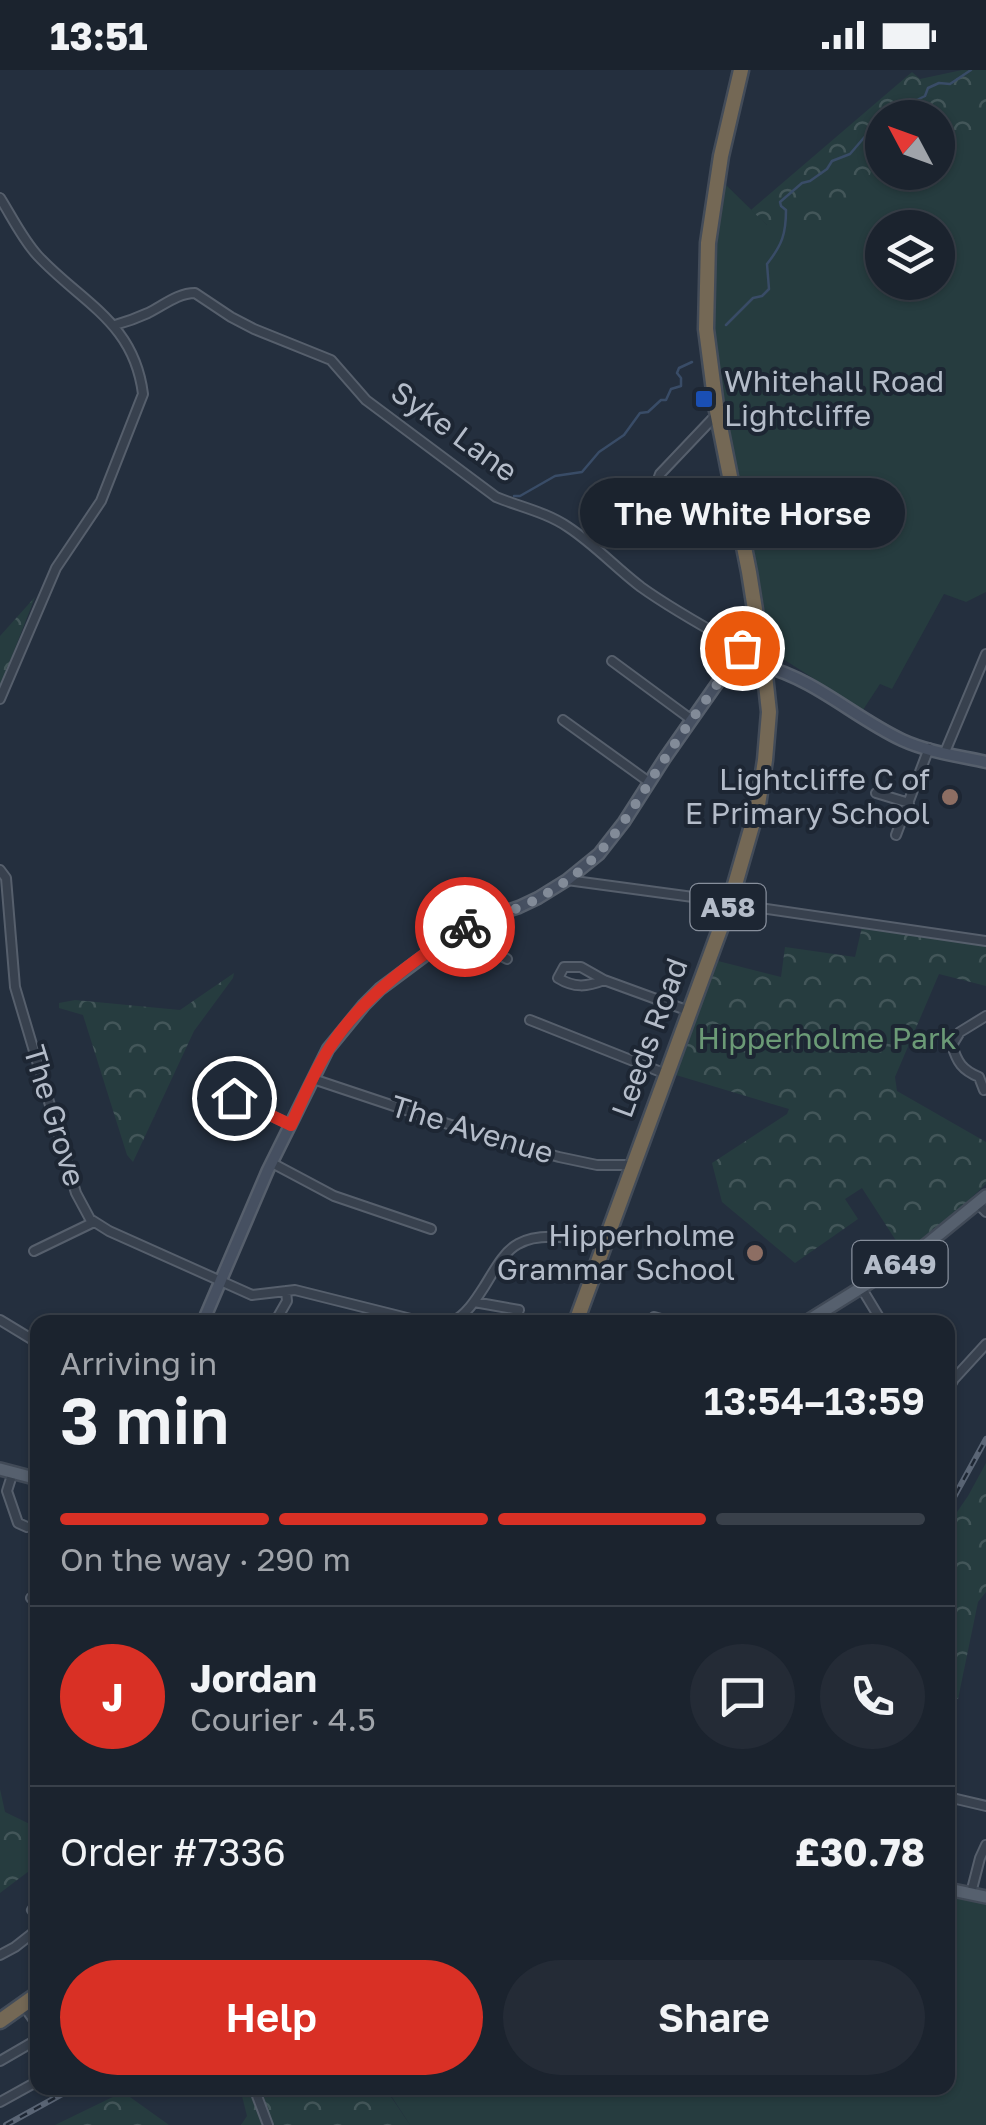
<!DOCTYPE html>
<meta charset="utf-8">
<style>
body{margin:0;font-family:"Golos Text",sans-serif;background:#242b36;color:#f1f3f6;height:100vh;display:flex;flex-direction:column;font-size:38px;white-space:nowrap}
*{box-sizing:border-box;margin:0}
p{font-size:32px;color:#a0a4aa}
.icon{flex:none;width:55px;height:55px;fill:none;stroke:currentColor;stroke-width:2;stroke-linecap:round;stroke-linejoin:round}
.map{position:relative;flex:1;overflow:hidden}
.side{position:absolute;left:30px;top:1245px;width:925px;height:780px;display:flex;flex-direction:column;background:#1b232e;border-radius:20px;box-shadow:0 2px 8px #0004,0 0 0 2px #39404a}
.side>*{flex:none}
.needle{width:65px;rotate:311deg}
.controls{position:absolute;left:865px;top:30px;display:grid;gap:20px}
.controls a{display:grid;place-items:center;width:90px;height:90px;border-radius:50%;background:#1b232e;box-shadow:0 2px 8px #0004,0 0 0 2px #39404a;font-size:50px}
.pin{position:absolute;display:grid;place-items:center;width:85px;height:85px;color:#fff;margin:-42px;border:5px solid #fff;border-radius:50%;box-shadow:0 2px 10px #0007}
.courier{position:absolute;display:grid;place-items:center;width:100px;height:100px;margin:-50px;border:8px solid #d93025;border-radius:50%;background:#fff;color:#222;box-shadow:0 2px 12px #0007}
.bubble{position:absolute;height:70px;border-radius:35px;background:#1b232e;box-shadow:0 2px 8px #0004,0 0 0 2px #39404a;font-size:32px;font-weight:600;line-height:70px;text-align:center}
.headline em{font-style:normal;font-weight:600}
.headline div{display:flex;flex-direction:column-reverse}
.headline{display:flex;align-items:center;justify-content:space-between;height:170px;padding:0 30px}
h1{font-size:65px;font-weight:600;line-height:75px}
.bar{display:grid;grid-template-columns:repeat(4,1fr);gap:15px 10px;align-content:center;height:120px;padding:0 30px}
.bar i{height:12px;border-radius:8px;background:#39404a}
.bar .on{background:#d93025}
.bar p{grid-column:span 4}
.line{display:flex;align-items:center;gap:25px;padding:0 30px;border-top:2px solid #39404a}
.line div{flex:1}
.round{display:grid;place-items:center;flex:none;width:105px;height:105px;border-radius:52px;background:#242b36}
.button{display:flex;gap:20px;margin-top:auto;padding:20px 30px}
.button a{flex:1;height:115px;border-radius:60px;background:#d93025;color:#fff;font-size:40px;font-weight:600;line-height:115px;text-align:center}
.button a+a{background:#242b36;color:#f1f3f6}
.status{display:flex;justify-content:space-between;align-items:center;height:70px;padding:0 50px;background:#1b232e;direction:ltr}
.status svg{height:28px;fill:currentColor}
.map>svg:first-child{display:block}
.green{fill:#263c3f;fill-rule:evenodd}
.forest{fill:url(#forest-crowns)}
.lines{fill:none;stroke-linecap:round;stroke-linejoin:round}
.stream{stroke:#394c67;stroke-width:2.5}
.street-casing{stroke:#565f6c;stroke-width:12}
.secondary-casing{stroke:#565f6c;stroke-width:15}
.primary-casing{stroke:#414a57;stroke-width:16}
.highway-casing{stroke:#434c59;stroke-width:19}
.street{stroke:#38414e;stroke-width:8}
.secondary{stroke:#465061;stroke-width:10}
.primary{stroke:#56606e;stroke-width:11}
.highway{stroke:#746855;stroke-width:14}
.rail-casing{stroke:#5a6575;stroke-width:6}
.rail{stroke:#1d2633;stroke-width:2.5;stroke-dasharray:8;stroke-linecap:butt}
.done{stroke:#828b98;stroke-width:10;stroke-dasharray:0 18}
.route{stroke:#d93025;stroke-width:12}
.transit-dot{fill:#1a4fb4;stroke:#1d2633;stroke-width:4}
.education-dot{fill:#8d6e63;stroke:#1d2633;stroke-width:4}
.labels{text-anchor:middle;stroke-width:8;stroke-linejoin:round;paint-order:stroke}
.shield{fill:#1d2633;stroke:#878f9c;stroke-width:2.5}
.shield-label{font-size:28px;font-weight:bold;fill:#b4bcc9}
.poi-label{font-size:30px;fill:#b4bcc9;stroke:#1d2633;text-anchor:end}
.street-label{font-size:30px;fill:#b4bcc9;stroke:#1d2633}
.park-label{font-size:30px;fill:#6b9a76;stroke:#1d2633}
</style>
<div class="status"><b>13:51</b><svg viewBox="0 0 49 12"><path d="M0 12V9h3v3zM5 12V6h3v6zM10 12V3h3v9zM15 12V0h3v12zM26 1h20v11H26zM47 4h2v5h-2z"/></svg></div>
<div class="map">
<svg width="986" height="2055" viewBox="0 0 986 2055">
<defs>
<pattern id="forest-crowns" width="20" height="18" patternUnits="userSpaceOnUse" patternTransform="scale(2.5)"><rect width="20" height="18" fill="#263c3f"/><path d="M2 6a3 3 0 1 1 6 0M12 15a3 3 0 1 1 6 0" fill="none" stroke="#435659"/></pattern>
</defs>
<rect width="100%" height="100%" fill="#242f3e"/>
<path class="green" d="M 986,22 L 986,522 L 966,532 L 944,524 L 892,619 L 880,614 L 863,640 L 772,582 L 757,497 L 733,391 L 718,313 L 714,255 L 714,197 L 725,114 L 767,155 L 882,59 L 882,102 L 938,102 L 938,48 ZM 882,158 L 938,158 L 938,212 L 882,212 Z
M 948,1826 L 986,1834 L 986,2055 L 410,2055 L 386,2018 L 948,2018 Z"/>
<path class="forest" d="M 962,0 L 986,0 L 986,61 L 983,61 L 968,74 L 938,81 L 938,48 L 882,48 L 882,93 L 871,101 L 863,130 L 851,147 L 814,152 L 789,163 L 767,155 L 751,140 L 912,2 L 920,9 Z
M 35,527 L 0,617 L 0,566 Z
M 862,857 L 986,876 L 986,916 L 939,904 L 895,1007 L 897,1021 L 986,1072 L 986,1114 L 958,1140 L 904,1183 L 862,1118 L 845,1129 L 858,1149 L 795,1193 L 722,1132 L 712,1093 L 787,1044 L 789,1039 L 676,1005 L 718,891 L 781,907 L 785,877 L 855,887 Z
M 234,903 L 233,908 L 194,961 L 133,1092 L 127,1085 L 83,945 L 59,938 L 59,933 L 75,930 L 180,940 Z
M 986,1393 L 986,1522 L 978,1532 L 958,1629 L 948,1625 L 948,1455 L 968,1426 Z
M 0,1719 L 5,1742 L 38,1758 L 37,1795 L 0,1823 Z
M 240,2018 L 385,2018 L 410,2055 L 241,2055 L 247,2046 Z
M 123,2022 L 169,2055 L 55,2055 Z"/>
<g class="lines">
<path class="stream" d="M 891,48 L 902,35 L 909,34 L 925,26 L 928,18 L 939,13 L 950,14 L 971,0
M 726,255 L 753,228 L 762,226 L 769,219 L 767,194 C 782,175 786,164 786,140 L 781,136 L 780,132 L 802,113 L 810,111 L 827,99 L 832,91 L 850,84 L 868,63 L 882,53
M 514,426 L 520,426 L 555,406 L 582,402 L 599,382 L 624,365 L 640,343 L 648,342 L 661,330 L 666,330 L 671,319 L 681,316 L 681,308 L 677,303 L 679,298 L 692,292"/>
<defs>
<path id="street" d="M 0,128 C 12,147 23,170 38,186 C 82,233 134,252 143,324 L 101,431 L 56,498 L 0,629
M 115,255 C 126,252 137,248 148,243 C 164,235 178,223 195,223 L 231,247 L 254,259 L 331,290 L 366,330 L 496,427 C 520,437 546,442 568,457 C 594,474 616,498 641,517 C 673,540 708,559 742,578
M 628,415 L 642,427 L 653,423 L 660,404 L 717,344
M 593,476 C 606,462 616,446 630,432
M 612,591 L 692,650
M 563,650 L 649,712
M 945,682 L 986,584
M 876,723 L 909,733
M 896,765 L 929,678
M 0,800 L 6,808 L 15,917 L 76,1123 L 90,1149 L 109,1161 L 252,1225 L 295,1220 L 423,1252
M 567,810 L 730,832
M 740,835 L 986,871
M 468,855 L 477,873 L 507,889
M 604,910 C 587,917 574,918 558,908 L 564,897 L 581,897 L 604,910 L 689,941
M 530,950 L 666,1004
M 313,1009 L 493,1069 L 559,1087 L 597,1095 L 634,1095
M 984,1020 L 979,1007 C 962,1000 957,992 952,975 L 960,962 L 986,946
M 234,1028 L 291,1055
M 272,1093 L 334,1126 L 431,1159
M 978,1134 L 986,1142
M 34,1181 L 94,1152
M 862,1219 L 882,1252
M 474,1232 L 519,1240
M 654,1247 L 672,1252
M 0,1250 L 38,1273
M 275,1252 L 287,1231 L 286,1221
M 452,1252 C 466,1245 475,1231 484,1217 C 493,1203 503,1182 518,1174 C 542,1160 579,1170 605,1173
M 948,1320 L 954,1309 L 986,1274
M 13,1402 L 7,1421 L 18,1453 L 27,1457
M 31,1528 L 38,1525
M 948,1727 L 986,1736
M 971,1823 L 980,1788 L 986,1775
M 38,1832 L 32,1840 L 38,1846
M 0,1885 L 15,1877 L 38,1859
M 23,1935 L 38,1956
M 0,1991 L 38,1969
M 254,2018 L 268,2055
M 0,2032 L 38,2011"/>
<path id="secondary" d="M 764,596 C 816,610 855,648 902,670 C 928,682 959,686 986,692
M 203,1252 L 268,1100 L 328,979 L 364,935 L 380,919 L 451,866 L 479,850 L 519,837 L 538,828 L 567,810 L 599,784 L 624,752 L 665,688 L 742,578 L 762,586"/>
<path id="primary" d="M 806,1252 L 915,1184 L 986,1126
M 0,1399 L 38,1409
M 948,1819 L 986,1827"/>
<path id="highway" d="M 576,1252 L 730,832 L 758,735 L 765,690 L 769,642 L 764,596 L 749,502 L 716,336 L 706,259 L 708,173 L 721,86 L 741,0
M 0,1951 L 38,1924"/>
</defs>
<use href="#street" class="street-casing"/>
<use href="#secondary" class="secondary-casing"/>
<use href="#primary" class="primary-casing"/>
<use href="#highway" class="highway-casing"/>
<use href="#street" class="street"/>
<use href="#secondary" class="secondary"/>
<use href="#primary" class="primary"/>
<use href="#highway" class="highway"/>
<defs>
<path id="rail" d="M 948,1438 L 986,1369
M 6,2055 L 73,2018"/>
</defs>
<use href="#rail" class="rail-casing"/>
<use href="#rail" class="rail"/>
</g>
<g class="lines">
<path class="done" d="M 465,857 C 481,848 498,845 515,839 C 534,832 553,820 569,809 C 612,779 635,733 664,690 C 689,652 717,616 742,578"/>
<path class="route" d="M 234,1028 L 291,1055 C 303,1029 314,1001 330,977 C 362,927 416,888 465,857"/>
</g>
<rect class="transit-dot" x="694" y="319" width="20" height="20" rx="5"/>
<g class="education-dot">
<circle cx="950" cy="727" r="10"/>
<circle cx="755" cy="1183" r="10"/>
</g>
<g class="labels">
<g class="shield">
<rect x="690.5" y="814" width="75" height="46" rx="8"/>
<rect x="852.5" y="1171" width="95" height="46" rx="8"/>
</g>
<g class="shield-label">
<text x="728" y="847">A58</text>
<text x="900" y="1204">A649</text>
</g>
<g class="poi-label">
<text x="724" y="322" text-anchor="start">Whitehall Road<tspan x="724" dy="34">Lightcliffe</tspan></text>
<text x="930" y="720">Lightcliffe C of<tspan x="930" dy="34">E Primary School</tspan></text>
<text x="735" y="1176">Hipperholme<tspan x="735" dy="34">Grammar School</tspan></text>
</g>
<g class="street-label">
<text transform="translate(454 362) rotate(36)" y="10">Syke Lane</text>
<text transform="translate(650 968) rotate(-70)" y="10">Leeds Road</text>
<text transform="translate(54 1046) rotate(73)" y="10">The Grove</text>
<text transform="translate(472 1060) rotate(17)" y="10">The Avenue</text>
</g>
<g class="park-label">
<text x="827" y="979">Hipperholme Park</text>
</g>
</g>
</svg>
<div class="controls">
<a><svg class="needle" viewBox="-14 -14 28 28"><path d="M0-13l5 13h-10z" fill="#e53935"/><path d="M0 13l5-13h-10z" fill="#a0a4aa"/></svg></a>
<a><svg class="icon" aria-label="layers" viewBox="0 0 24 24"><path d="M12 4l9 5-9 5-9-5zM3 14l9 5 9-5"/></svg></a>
</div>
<div class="pin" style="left:742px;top:578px;background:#ea580c"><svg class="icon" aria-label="bag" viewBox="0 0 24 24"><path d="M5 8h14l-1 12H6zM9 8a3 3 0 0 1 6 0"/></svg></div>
<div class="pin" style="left:234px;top:1028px;background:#1f2937"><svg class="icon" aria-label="home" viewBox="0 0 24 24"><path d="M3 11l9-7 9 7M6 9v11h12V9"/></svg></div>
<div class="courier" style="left:465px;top:857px"><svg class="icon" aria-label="bike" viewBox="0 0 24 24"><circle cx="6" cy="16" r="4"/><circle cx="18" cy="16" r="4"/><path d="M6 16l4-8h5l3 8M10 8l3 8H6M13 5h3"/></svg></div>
<div class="bubble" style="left:580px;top:408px;width:325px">The White Horse</div>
<section class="side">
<div class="headline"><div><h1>3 min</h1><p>Arriving in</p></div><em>13:54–13:59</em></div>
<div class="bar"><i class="on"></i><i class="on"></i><i class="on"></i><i></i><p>On the way · 290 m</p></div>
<div class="line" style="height:180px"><b class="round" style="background:#d93025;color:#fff">J</b><div><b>Jordan</b><p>Courier · 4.5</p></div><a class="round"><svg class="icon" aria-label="chat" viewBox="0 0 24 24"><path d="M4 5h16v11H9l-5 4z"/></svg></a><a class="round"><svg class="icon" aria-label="phone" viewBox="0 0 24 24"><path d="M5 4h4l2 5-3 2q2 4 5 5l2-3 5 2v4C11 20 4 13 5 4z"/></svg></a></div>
<div class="line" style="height:130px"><div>Order #7336</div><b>£30.78</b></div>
<div class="button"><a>Help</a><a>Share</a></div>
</section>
</div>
